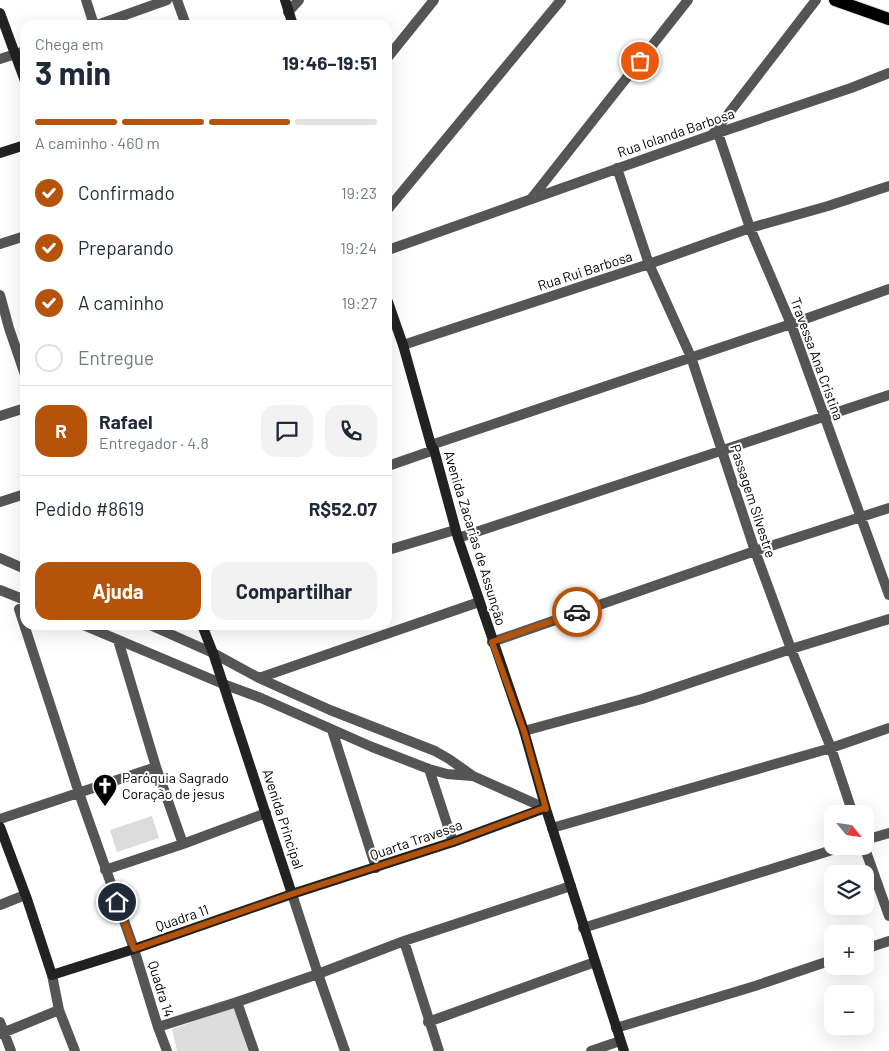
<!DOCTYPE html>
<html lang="pt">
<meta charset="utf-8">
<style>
body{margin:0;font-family:Barlow,sans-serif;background:#f2f2f3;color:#1f2937;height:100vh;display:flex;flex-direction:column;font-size:19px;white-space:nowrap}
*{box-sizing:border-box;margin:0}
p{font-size:16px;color:#747a83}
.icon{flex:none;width:28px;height:28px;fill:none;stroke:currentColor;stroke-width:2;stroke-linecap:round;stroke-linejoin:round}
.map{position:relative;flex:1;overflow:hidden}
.details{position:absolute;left:20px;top:20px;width:372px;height:610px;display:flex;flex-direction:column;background:#fff;border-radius:15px;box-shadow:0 5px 20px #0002}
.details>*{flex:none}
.needle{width:32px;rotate:119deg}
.controls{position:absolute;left:824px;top:805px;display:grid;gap:10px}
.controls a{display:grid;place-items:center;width:50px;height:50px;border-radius:10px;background:#fff;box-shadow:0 5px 20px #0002;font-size:25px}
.pin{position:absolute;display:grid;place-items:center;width:42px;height:42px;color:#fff;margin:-21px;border:2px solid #fff;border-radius:50%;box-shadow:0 1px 5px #0007}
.courier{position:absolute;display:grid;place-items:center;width:50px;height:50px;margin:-25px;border:4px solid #b45309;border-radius:50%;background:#fff;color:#222;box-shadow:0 1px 6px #0007}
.head em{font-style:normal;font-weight:700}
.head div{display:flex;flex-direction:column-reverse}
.head{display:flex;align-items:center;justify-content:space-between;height:85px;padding:0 15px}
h1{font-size:32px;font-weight:700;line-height:38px}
.bar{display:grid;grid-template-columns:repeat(4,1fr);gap:8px 5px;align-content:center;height:60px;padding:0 15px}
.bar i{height:6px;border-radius:4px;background:#e0e1e3}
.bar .on{background:#b45309}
.bar p{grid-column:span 4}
.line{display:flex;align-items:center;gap:12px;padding:0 15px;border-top:1px solid #e0e1e3}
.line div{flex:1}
.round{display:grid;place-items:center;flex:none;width:52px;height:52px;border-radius:15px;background:#f2f2f3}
ol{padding:0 15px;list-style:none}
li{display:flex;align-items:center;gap:15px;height:55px}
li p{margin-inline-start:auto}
li .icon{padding:5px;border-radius:50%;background:#b45309;color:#fff;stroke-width:4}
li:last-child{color:#747a83}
li i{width:28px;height:28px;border:2px solid #e0e1e3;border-radius:50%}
.button{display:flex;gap:10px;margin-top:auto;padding:10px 15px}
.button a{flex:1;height:58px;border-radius:15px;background:#b45309;color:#fff;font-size:20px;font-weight:700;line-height:58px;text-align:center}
.button a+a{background:#f2f2f3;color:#1f2937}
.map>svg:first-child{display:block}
.green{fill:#dcdcdc}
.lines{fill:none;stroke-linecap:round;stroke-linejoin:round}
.primary-casing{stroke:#dbdbdb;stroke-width:14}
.street{stroke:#555;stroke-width:10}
.secondary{stroke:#222;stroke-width:10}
.primary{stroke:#000;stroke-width:12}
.done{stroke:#595959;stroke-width:5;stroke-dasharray:0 9}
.route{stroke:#b45309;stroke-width:6}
.labels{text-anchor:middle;stroke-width:4;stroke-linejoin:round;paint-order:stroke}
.street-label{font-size:14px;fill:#000;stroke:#fff}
.poi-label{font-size:14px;fill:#000;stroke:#fff;text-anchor:start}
</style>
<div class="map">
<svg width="889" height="1051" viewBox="0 0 889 1051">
<rect width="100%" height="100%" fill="#fff"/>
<path class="green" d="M 152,816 L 159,838 L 117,852 L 110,830 Z
M 235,1007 L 248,1051 L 177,1051 L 172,1029 Z"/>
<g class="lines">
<defs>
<path id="primary" d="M 835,0 L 889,19"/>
</defs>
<use href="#primary" class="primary-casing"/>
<path class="street" d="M 86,0 L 94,25
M 177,0 L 186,25
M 288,12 L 299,0
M 97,25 L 167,0
M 388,57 L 434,0
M 0,59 L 25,51
M 718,133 L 750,228 L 791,324 L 889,595
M 712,135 L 816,0
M 617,168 L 649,264 L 691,357 L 755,551 L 791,649 L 831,748 L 853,814
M 531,199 L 688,0
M 388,209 L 561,0
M 0,244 L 25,236
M 388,250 L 712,135 L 851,88 L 889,73
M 0,295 L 9,328 L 25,375
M 403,345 L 649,264 L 750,228 L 828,206 L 889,186
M 0,416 L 25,408
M 431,445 L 791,324 L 889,289
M 388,466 L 434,450
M 0,502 L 25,494
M 458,538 L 889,395
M 388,550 L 455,530
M 0,558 L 25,569
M 0,590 L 25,600
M 19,609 L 79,793 L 134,949 L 158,1027 L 167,1051
M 83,625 L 223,684 L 261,698 L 372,747 L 429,769 L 447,774 L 472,776
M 150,625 L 213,653 L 259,678 L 330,710 L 435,751 L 449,759 L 473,776 L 545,808
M 118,640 L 156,767 L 183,844
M 492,642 L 755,551 L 889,508
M 259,678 L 479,602
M 332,730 L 376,868
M 524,731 L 642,699 L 791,649 L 889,619
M 429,769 L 453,842
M 0,819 L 156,767
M 552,828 L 831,748 L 889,728
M 865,840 L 889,833
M 864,846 L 889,916
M 105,870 L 183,844 L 266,813
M 292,894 L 318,974 L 345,1051
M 0,905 L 25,895
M 583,928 L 845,846
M 404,941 L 439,1051
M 865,949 L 889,941
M 52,975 L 59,1010 L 75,1051
M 237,1002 L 254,1051
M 0,1022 L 11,1051
M 428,1022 L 595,962
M 158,1027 L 237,1002 L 318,974 L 404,941 L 571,886
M 616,1028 L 755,986 L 832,960
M 0,1034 L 59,1010
M 591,1051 L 620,1041"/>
<path class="secondary" d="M 285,0 L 293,25
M 0,13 L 25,81
M 0,153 L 25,145
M 388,302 L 403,345 L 431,445 L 434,450 L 458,538 L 524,731 L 546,809 L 624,1051
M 202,625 L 213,653 L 292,894
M 0,827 L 27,899 L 52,975 L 134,949 L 292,894 L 453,842 L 545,808 L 546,809"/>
<use href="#primary" class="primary"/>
</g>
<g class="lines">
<path class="done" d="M 577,612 L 755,551 L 691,358 L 649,264 L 617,168 L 531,199 L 640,61"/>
<path class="route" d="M 117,902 L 134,949 L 292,894 L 453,842 L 544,808 L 546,809 L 524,731 L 492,642 L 577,612"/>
</g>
<defs>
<symbol id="church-pin" viewBox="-11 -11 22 30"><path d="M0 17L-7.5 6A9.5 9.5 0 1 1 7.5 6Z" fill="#000" stroke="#fff"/><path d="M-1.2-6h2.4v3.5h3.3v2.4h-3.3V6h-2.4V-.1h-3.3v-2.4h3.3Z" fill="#fff"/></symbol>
</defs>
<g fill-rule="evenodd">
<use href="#church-pin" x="91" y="772" width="28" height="38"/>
</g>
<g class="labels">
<g class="street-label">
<text transform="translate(676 133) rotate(-19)" y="5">Rua Iolanda Barbosa</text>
<text transform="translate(585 271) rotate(-18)" y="5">Rua Rui Barbosa</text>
<text transform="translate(817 359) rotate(70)" y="5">Travessa Ana Cristina</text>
<text transform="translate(753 501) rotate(72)" y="5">Passagem Silvestre</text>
<text transform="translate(475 538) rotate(73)" y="5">Avenida Zacarias de Assunção</text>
<text transform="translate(283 819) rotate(72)" y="5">Avenida Principal</text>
<text transform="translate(416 840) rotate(-19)" y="5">Quarta Travessa</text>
<text transform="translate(182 918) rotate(-19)" y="5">Quadra 11</text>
<text transform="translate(161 989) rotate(73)" y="5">Quadra 14</text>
</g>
<g class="poi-label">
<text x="122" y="783">Paróquia Sagrado<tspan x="122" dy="16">Coração de jesus</tspan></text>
</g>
</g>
</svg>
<div class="controls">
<a><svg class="needle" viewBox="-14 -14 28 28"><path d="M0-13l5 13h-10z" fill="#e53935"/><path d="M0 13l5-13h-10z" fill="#747a83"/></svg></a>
<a><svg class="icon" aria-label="layers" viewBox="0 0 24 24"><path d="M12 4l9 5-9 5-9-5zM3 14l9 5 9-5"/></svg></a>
<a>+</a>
<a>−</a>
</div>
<div class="pin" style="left:640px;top:61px;background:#ea580c"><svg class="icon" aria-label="bag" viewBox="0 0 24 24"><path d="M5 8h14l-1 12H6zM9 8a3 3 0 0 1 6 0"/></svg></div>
<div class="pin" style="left:117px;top:902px;background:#1f2937"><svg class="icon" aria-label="home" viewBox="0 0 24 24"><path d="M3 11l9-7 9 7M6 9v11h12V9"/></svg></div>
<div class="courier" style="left:577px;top:612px"><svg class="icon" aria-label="car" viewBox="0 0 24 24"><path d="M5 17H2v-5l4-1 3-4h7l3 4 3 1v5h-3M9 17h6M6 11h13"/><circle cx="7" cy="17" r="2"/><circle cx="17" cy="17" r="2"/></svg></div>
<section class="details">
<div class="head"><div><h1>3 min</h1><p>Chega em</p></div><em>19:46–19:51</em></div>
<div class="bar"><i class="on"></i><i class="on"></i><i class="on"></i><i></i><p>A caminho · 460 m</p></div>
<ol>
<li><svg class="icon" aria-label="check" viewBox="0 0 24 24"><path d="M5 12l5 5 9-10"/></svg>Confirmado<p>19:23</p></li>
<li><svg class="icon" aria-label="check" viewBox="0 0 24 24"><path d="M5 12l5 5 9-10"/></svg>Preparando<p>19:24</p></li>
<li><svg class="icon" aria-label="check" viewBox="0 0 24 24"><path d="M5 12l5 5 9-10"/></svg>A caminho<p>19:27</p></li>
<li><i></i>Entregue</li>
</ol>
<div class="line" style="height:90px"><b class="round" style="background:#b45309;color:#fff">R</b><div><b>Rafael</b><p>Entregador · 4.8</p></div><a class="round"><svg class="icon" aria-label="chat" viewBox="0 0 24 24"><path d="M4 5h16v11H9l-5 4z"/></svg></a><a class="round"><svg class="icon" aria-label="phone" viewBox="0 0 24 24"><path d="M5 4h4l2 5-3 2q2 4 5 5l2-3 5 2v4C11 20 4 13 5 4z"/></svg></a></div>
<div class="line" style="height:65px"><div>Pedido #8619</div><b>R$52.07</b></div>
<div class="button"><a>Ajuda</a><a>Compartilhar</a></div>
</section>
</div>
